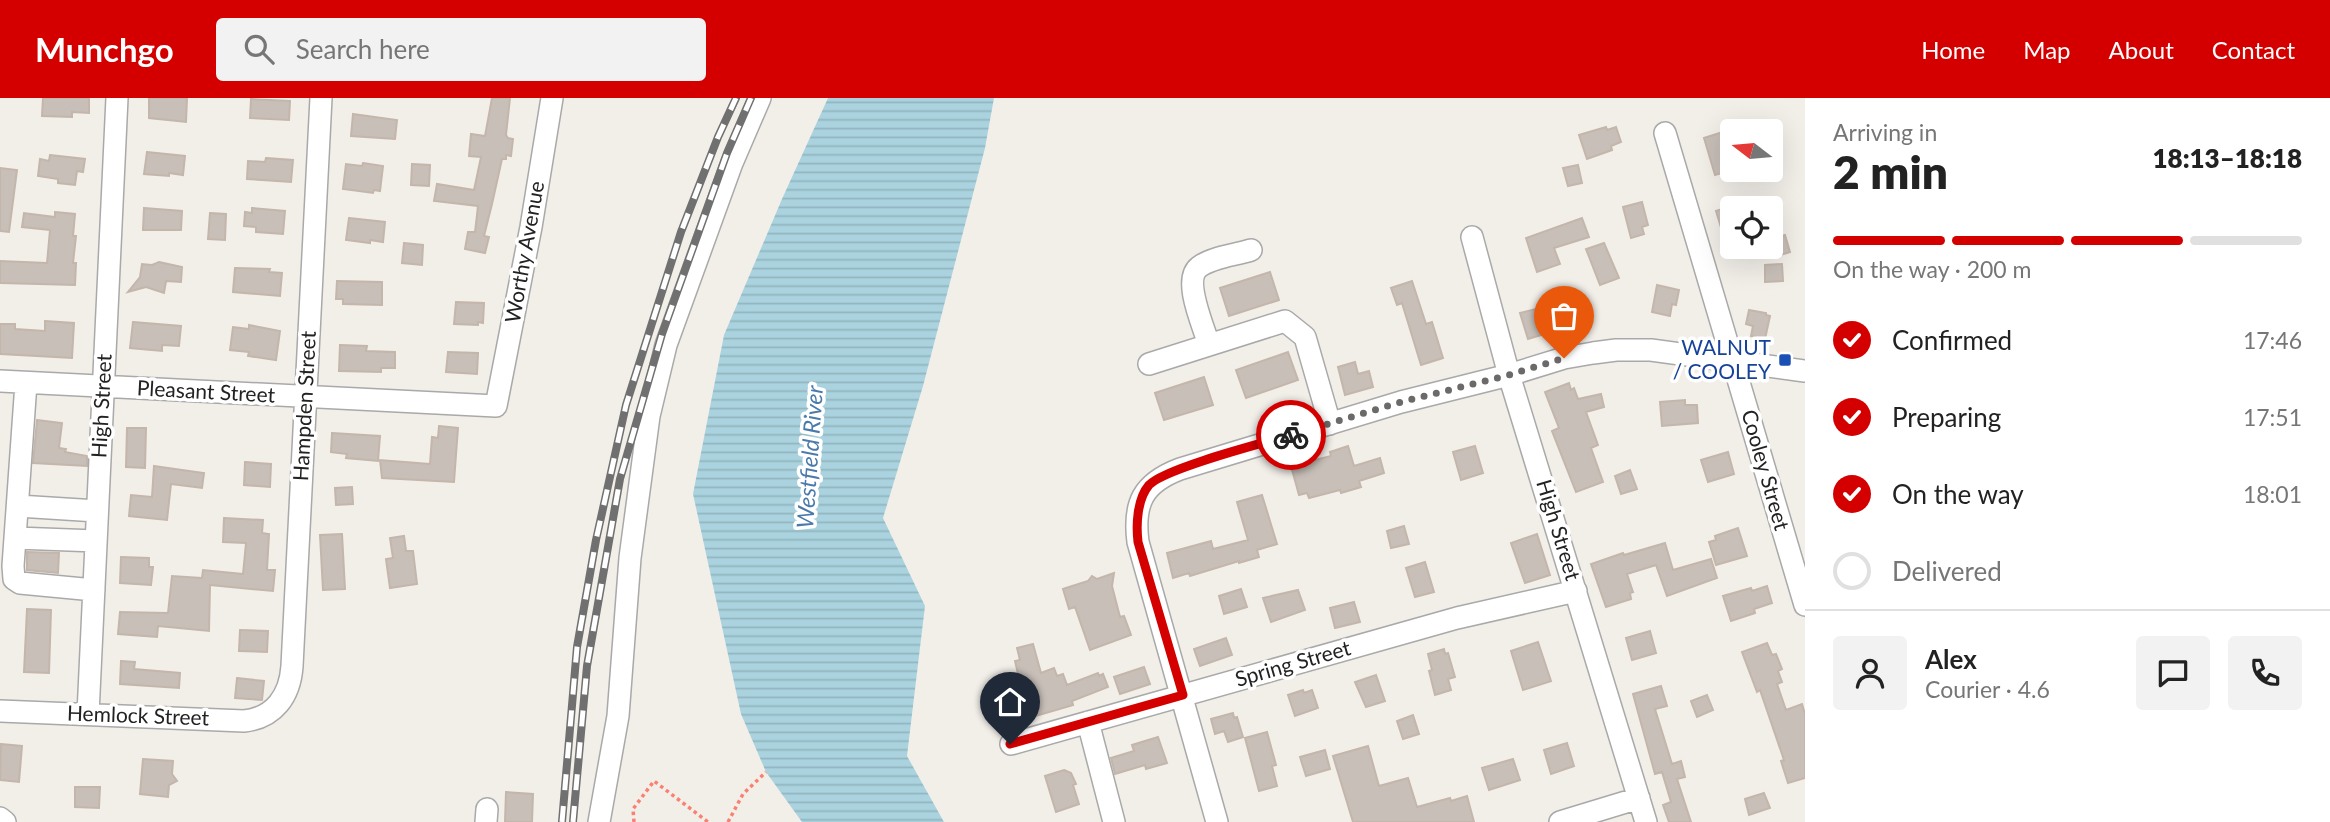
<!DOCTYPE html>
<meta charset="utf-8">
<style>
body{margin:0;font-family:Lato,sans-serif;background:#f2f2f2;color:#222;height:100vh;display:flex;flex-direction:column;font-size:26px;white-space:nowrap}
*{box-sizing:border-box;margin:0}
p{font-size:23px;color:#767676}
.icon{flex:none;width:38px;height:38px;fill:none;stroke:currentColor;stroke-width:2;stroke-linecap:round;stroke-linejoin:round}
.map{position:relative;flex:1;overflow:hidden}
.sheet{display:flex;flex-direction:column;background:#fff;width:525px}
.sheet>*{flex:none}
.needle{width:46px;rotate:286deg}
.fabs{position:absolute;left:1720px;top:21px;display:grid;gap:14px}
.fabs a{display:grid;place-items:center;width:63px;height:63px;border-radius:7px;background:#fff;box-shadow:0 7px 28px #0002;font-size:35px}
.pin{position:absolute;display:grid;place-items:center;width:60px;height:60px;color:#fff;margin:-72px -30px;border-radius:50% 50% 50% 0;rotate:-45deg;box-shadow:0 0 7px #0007}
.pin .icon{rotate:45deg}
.courier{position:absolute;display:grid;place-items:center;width:70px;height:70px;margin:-35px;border:5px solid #d40000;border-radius:50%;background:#fff;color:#222;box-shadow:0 2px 9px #0007}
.head em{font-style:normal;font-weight:800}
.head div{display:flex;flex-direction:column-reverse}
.head{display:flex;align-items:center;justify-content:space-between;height:119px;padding:0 28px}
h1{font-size:46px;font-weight:800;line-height:52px}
.bar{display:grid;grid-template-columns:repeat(4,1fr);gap:10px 7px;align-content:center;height:84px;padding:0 28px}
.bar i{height:9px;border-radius:5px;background:#e0e0e0}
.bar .current{background:#d40000}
.bar p{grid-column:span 4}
.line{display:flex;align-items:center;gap:18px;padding:0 28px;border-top:2px solid #e0e0e0}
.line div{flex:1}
.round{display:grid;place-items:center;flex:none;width:74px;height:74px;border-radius:7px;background:#f2f2f2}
ol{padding:0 28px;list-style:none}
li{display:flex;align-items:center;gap:21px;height:77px}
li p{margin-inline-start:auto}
li .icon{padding:7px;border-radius:50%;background:#d40000;color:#fff;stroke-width:4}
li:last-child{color:#767676}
li i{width:38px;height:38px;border:4px solid #e0e0e0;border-radius:50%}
header{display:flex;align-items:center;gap:42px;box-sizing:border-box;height:98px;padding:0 35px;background:#d40000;color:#fff}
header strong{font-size:33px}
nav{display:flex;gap:38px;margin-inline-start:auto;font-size:24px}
.search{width:490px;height:63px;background:#f2f2f2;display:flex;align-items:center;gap:18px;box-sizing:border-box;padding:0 24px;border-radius:7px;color:#767676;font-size:26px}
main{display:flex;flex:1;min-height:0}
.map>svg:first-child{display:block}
.water{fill:url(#water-rules)}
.building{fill:#c7bfb8;stroke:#c4b6ab;stroke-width:2}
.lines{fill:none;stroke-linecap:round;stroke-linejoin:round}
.minor-casing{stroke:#a9a9a9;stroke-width:24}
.path{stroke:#fa8072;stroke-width:3.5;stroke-dasharray:3.5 3.5;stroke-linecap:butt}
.minor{stroke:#fff;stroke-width:21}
.rail-casing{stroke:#707070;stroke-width:8}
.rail{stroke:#fff;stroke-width:5;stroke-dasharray:16;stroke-linecap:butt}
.done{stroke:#6b6a68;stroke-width:7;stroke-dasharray:0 12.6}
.route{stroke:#d40000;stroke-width:9}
.transit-dot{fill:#1a4fb4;stroke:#fff;stroke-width:2.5}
.labels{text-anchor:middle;stroke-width:7;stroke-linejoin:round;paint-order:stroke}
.street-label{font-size:21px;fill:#222;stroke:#fff}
.transit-label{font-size:21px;fill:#164399;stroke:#fff;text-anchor:end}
.water-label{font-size:23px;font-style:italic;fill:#4a7aab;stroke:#fff}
</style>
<header>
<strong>Munchgo</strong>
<div class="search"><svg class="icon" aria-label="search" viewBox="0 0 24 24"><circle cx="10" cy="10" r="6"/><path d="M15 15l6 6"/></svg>Search here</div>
<nav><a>Home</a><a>Map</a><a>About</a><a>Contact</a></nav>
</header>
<main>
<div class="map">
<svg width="1805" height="724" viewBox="0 0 1805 724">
<defs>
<pattern id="water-rules" width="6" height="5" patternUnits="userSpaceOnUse" patternTransform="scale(1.75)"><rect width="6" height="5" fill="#aad3df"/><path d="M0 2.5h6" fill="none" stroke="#92b5bf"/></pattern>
</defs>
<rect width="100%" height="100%" fill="#f2efe9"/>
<path class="water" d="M 828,0 L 994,0 L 985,50 L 923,288 L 883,420 L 925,508 L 907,658 L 944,724 L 802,724 L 766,674 L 741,616 L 693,396 L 724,237 L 782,101 Z"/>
<path class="building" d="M 43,0 L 89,0 L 89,15 L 72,14 L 72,19 L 42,18 Z
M 149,0 L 187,0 L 186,24 L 149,20 Z
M 492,0 L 510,0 L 506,37 L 508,40 L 513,41 L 511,58 L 506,57 L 506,61 L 502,61 L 492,106 L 484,138 L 489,139 L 485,155 L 465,151 L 468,134 L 475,134 L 478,108 L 434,103 L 437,86 L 474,92 L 481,59 L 469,58 L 471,36 L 485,38 Z
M 251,1 L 290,3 L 289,22 L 250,20 Z
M 353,16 L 397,22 L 395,41 L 351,38 Z
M 1606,29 L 1607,32 L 1616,29 L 1621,44 L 1611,48 L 1612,52 L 1587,61 L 1579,37 Z
M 1726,33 L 1729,44 L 1732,43 L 1732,72 L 1715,77 L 1704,40 Z
M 147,54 L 185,58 L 183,77 L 169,75 L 169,78 L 144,76 Z
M 50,57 L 85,61 L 83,74 L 77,73 L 75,87 L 58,85 L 58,81 L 38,78 L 40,61 L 49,63 Z
M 266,60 L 293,62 L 291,84 L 247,81 L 248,63 L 265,64 Z
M 363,65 L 383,68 L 380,93 L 374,92 L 373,95 L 343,91 L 346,66 L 362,68 Z
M 412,66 L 430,67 L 429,88 L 411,87 Z
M 1578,67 L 1582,85 L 1568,88 L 1563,70 Z
M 0,70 L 17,72 L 9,134 L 0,133 Z
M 1642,104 L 1648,127 L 1642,129 L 1644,136 L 1631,140 L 1623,109 Z
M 1732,108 L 1732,156 L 1729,156 L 1716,113 Z
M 144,110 L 182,113 L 181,132 L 143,132 Z
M 252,110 L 285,113 L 283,136 L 256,134 L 256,129 L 244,128 L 245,114 L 252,115 Z
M 55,114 L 75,116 L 73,138 L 76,138 L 73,165 L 76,165 L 75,187 L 0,185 L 0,163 L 47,165 L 50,132 L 22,129 L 24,115 L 55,119 Z
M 210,115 L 226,116 L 225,142 L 208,141 Z
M 349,120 L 385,124 L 383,144 L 370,142 L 370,145 L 346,142 Z
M 1582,120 L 1589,139 L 1554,150 L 1560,166 L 1537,174 L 1526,140 Z
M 1785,137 L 1790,154 L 1774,159 L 1771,141 Z
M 404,145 L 423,147 L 422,167 L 402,165 Z
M 1604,145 L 1619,180 L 1600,187 L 1586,151 Z
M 159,164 L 182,169 L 181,184 L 166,183 L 164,195 L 146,189 L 128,194 L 140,179 L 142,166 L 152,167 Z
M 1782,166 L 1783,183 L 1765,184 L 1765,167 Z
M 235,170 L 270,171 L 269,174 L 282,175 L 280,198 L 233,194 Z
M 1270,174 L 1279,202 L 1229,218 L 1220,190 Z
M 337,183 L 382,184 L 382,207 L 343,206 L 343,201 L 336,201 Z
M 1412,183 L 1426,226 L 1432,224 L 1443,260 L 1421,267 L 1402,205 L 1397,207 L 1391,190 Z
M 1657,187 L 1679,192 L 1676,207 L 1672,206 L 1670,218 L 1652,214 Z
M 456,204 L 484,205 L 483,225 L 478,224 L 478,227 L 454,226 Z
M 1540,210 L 1541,216 L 1553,212 L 1557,227 L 1549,229 L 1551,234 L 1528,241 L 1520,215 Z
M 1749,212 L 1766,215 L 1766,217 L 1770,218 L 1765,241 L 1751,238 L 1753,228 L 1746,226 Z
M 45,223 L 74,225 L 72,260 L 0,256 L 0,226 L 15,226 L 15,231 L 45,233 Z
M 133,224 L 181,228 L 179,248 L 162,247 L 162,253 L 130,250 Z
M 249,227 L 280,233 L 276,262 L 248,258 L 249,254 L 230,252 L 233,229 L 249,231 Z
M 340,247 L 367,248 L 366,253 L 395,254 L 395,270 L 381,270 L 381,274 L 339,273 Z
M 448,254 L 478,255 L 477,276 L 446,274 Z
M 1288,254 L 1298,282 L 1246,300 L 1236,272 Z
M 1355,264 L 1358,276 L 1369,273 L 1373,289 L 1345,297 L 1338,269 Z
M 1204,279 L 1213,307 L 1164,322 L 1155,295 Z
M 1569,285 L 1571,292 L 1574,290 L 1578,301 L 1601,296 L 1604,309 L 1586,314 L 1598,347 L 1591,350 L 1603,384 L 1576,394 L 1552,333 L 1559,330 L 1545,294 Z
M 1685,302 L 1685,307 L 1697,307 L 1698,325 L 1662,328 L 1660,304 Z
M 37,322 L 62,325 L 59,350 L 66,351 L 65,354 L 87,358 L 87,368 L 33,365 Z
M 439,328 L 458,330 L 454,384 L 382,380 L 380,362 L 430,366 L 432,339 L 438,340 Z
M 127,330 L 146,330 L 145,370 L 126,369 Z
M 332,335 L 380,338 L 378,363 L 346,360 L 347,356 L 331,354 Z
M 1348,348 L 1354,368 L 1380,360 L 1384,375 L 1359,383 L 1361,389 L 1341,395 L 1340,392 L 1309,400 L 1307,395 L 1299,397 L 1291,368 L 1331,358 L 1330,354 Z
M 1475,348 L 1483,375 L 1461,382 L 1453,354 Z
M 1728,354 L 1734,376 L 1708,384 L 1701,362 Z
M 245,364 L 271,366 L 270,389 L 244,387 Z
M 154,368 L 204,375 L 202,390 L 171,386 L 167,422 L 129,418 L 131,397 L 152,399 Z
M 1630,372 L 1637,391 L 1621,396 L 1615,378 Z
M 352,389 L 353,406 L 336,407 L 335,390 Z
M 1262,397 L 1277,446 L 1257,452 L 1259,459 L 1239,465 L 1239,463 L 1190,478 L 1189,475 L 1173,480 L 1167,455 L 1211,443 L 1213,451 L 1248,442 L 1237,404 Z
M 224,420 L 263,422 L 262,435 L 269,436 L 267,472 L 275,472 L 273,493 L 210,487 L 209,533 L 158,528 L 157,539 L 118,536 L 120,514 L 168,515 L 172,478 L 202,480 L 203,472 L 243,476 L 246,445 L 223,444 Z
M 1404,428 L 1409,446 L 1391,450 L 1387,433 Z
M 1738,430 L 1747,458 L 1716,467 L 1709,444 L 1716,442 L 1715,438 Z
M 342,436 L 345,491 L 323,492 L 320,437 Z
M 1537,436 L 1550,477 L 1525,485 L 1511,445 Z
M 404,438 L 406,453 L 413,453 L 417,486 L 390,490 L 386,461 L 393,460 L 390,440 Z
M 1665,445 L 1673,472 L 1711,461 L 1717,480 L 1667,498 L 1656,467 L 1627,476 L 1633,494 L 1630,495 L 1631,501 L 1606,509 L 1591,466 L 1623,455 L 1624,457 Z
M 27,454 L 59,455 L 58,475 L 27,472 Z
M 121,459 L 149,460 L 149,469 L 153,469 L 151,487 L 120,485 Z
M 1425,464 L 1434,494 L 1415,499 L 1406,470 Z
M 1114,475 L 1112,488 L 1120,519 L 1124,518 L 1131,537 L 1090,552 L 1075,509 L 1069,511 L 1063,491 L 1088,483 L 1092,478 L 1097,481 Z
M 1767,488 L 1772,505 L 1754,511 L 1755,515 L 1731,523 L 1723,498 L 1751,490 L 1752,493 Z
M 1241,491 L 1247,509 L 1224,516 L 1219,498 Z
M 1298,492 L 1305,512 L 1271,524 L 1263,500 Z
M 1354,504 L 1360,524 L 1335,530 L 1330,510 Z
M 27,511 L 51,512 L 49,575 L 24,574 Z
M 240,532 L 268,533 L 267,554 L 239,553 Z
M 1650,533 L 1656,555 L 1632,562 L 1626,540 Z
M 1226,540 L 1232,557 L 1200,568 L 1194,551 Z
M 1538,544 L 1551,583 L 1523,592 L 1511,553 Z
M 1767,545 L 1772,557 L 1776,556 L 1782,571 L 1778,573 L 1782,584 L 1777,586 L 1786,612 L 1802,606 L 1805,616 L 1805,680 L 1788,685 L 1781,663 L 1784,662 L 1760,592 L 1757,594 L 1742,554 Z
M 1033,546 L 1041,575 L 1054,570 L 1057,578 L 1063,576 L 1067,587 L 1098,575 L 1099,578 L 1103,576 L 1108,589 L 1072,603 L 1073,607 L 1015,624 L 1006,599 L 1022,593 L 1015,563 L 1020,562 L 1017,550 Z
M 1444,551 L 1445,556 L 1448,555 L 1455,579 L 1448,581 L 1451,592 L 1435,597 L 1429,573 L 1432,572 L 1428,556 Z
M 121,563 L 135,564 L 134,571 L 180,575 L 179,590 L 120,586 Z
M 1144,569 L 1150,586 L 1120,596 L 1114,579 Z
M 1376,577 L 1385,603 L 1366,609 L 1355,584 Z
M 237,580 L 264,583 L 262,602 L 235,600 Z
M 1661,588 L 1667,608 L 1655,611 L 1672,666 L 1681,663 L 1685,679 L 1677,681 L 1691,724 L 1669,724 L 1663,707 L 1671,704 L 1662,674 L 1655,676 L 1633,596 Z
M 1303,592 L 1304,595 L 1312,592 L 1318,610 L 1295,618 L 1288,597 Z
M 1707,597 L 1713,612 L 1697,619 L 1691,603 Z
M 1233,615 L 1234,620 L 1237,619 L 1243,639 L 1228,644 L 1224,633 L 1215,636 L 1211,621 Z
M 1413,617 L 1419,636 L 1403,641 L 1397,623 Z
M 1267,634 L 1276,667 L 1272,668 L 1277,688 L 1259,693 L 1245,640 Z
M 1158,639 L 1167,665 L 1146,671 L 1145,667 L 1115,676 L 1111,660 L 1134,653 L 1132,647 Z
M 1567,645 L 1574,668 L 1551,676 L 1544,652 Z
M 1,646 L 22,648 L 19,684 L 0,682 Z
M 1368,648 L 1379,688 L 1408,680 L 1417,709 L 1450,700 L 1451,703 L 1467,698 L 1474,724 L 1353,724 L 1333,658 Z
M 1325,652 L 1330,671 L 1306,678 L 1300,659 Z
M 143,661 L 173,663 L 172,676 L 177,683 L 169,687 L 168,699 L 140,696 Z
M 1513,661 L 1520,682 L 1489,692 L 1482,670 Z
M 1064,672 L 1071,675 L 1076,686 L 1073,687 L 1079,706 L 1056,714 L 1045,678 Z
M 75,689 L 100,689 L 99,710 L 75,709 Z
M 506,694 L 533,696 L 532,724 L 505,724 Z
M 1764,695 L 1770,710 L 1749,717 L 1745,701 Z"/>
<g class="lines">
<defs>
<path id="minor" d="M 1665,35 L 1805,507
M 1472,139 L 1509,277 L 1646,724
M 1209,247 C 1204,229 1182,182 1199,169 C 1212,159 1236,157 1251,152
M 1149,266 L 1285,223 L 1305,239 L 1330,326
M 0,283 L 496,308 L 531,129 L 552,0
M 26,285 L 13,468 L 14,481 L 20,485 L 94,492
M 18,408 L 97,413
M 16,440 L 96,443
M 0,613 L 244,623 C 274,620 290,598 292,568 L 321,0
M 88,616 L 117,0
M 1088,624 L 1114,724
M 1011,646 L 1457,520 L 1576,493
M 0,720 L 5,724
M 486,724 L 487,711
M 599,724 L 618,618 L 630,460 L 649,318 L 666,247 L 732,65 L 760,0
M 1217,724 L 1138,444 C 1133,405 1143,385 1180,371 L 1401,304 L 1509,277 L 1564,260 L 1593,255 L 1616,252 L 1651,252 L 1805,273
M 1560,724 L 1639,700"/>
</defs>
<use href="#minor" class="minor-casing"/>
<path class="path" d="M 634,724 L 633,711 L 654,683 L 708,724
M 728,724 L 743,696 L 766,674"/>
<use href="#minor" class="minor"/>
<defs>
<path id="rail" d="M 562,724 L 577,549 L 596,442 L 626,307 L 681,134 L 718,39 L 736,0
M 573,724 L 587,568 L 620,381 L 662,236 L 727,55 L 751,0"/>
</defs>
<use href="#rail" class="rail-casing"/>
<use href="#rail" class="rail"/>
</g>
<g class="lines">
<path class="done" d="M 1291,337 L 1401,304 L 1509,277 L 1564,260"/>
<path class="route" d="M 1010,646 L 1183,597 L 1138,444 C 1136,427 1137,401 1149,387 C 1165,370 1263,345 1291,337"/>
</g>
<rect class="transit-dot" x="1778" y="255" width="14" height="14" rx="3.5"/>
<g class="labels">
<g class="street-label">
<text transform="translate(525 154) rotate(-80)" y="7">Worthy Avenue</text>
<text transform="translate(206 294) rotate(3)" y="7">Pleasant Street</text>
<text transform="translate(102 308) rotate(-87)" y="7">High Street</text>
<text transform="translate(305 308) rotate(-87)" y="7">Hampden Street</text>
<text transform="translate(1765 372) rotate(74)" y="7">Cooley Street</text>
<text transform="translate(1558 432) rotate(73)" y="7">High Street</text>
<text transform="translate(1293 566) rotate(-16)" y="7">Spring Street</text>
<text transform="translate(138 618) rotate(2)" y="7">Hemlock Street</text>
</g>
<g class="transit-label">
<text x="1771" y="257">WALNUT<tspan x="1771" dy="24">/ COOLEY</tspan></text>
</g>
<g class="water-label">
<text transform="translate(810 359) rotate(-86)" y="8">Westfield River</text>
</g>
</g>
</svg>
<div class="fabs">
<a><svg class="needle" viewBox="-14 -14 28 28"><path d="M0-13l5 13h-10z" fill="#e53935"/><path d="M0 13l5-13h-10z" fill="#767676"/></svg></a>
<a><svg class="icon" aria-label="locate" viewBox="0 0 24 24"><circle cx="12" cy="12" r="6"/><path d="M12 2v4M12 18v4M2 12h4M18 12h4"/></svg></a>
</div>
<div class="pin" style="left:1564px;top:260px;background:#ea580c"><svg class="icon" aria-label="bag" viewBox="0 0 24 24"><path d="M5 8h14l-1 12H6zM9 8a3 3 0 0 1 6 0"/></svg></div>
<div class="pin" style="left:1010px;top:646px;background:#1f2937"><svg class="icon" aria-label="home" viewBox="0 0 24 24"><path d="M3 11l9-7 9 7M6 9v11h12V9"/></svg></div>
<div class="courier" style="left:1291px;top:337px"><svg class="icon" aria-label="bike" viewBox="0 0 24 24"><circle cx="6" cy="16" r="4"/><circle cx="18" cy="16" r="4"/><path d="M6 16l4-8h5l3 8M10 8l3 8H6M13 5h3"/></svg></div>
</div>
<section class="sheet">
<div class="head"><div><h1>2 min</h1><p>Arriving in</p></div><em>18:13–18:18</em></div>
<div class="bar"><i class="current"></i><i class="current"></i><i class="current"></i><i></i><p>On the way · 200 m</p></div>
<ol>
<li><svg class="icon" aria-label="check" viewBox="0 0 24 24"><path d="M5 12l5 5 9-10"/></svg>Confirmed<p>17:46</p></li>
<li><svg class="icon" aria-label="check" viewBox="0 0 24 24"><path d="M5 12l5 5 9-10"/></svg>Preparing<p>17:51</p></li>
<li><svg class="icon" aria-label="check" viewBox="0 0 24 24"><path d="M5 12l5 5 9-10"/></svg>On the way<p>18:01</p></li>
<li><i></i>Delivered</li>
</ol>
<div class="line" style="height:126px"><a class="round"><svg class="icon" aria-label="person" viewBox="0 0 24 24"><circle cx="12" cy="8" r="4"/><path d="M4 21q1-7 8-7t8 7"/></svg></a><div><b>Alex</b><p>Courier · 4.6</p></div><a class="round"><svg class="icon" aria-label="chat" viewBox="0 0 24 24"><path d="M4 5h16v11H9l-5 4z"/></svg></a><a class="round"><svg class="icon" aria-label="phone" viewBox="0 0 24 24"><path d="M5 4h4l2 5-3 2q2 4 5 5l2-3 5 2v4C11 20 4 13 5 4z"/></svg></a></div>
</section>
</main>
